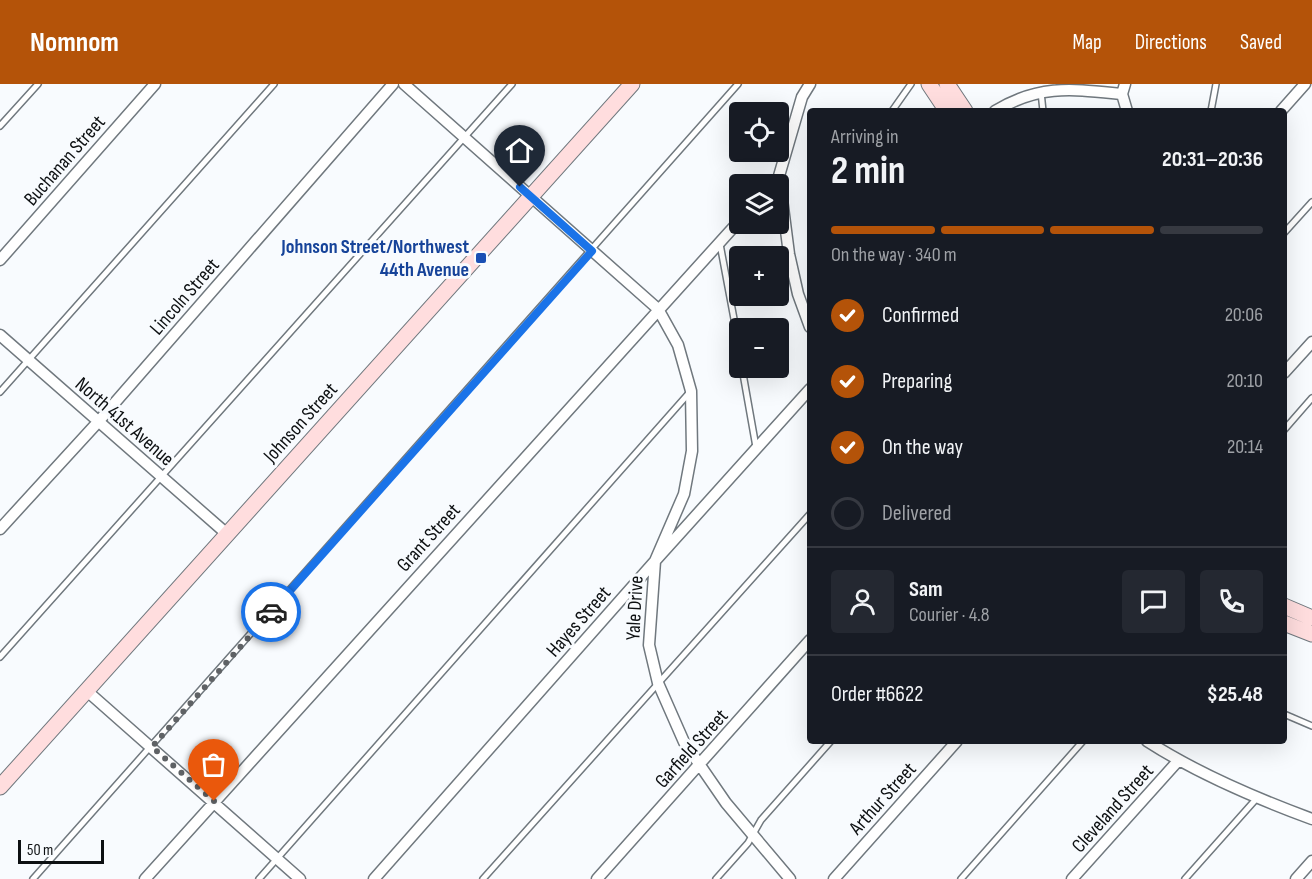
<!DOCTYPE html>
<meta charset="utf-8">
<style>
body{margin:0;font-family:"Sofia Sans Condensed",sans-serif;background:#242831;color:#f1f3f6;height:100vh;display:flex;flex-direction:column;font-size:22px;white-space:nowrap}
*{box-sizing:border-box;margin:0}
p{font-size:20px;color:#9ea1a6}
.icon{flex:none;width:33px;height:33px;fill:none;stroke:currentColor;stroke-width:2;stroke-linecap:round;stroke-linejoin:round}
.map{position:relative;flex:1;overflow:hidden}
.drawer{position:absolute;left:807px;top:24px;width:480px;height:636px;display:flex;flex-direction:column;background:#171b24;border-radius:6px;box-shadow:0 6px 24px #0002}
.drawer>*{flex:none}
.controls{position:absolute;left:729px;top:18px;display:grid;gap:12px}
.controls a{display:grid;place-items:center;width:60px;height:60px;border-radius:6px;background:#171b24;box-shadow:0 6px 24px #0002;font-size:30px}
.scale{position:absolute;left:18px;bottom:15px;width:86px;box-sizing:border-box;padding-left:6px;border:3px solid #0d1012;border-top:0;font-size:16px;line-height:21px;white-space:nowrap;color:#0d1012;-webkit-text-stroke:4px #f8fbfe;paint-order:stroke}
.pin{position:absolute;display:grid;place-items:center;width:51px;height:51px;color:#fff;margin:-62px -26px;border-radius:50% 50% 50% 0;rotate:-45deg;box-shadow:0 0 6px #0007}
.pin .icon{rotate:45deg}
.courier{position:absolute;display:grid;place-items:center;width:60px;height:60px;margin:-30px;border:4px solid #1a73e8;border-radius:50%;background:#fff;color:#222;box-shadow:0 2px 8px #0007}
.summary em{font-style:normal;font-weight:700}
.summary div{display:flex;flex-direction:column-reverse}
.summary{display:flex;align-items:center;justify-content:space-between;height:102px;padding:0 24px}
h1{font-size:39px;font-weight:700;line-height:45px}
.bar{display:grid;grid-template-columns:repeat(4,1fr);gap:9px 6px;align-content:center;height:72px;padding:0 24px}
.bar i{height:8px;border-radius:4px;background:#363941}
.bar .current{background:#b45309}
.bar p{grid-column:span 4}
.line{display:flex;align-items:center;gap:15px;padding:0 24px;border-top:2px solid #363941}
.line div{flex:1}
.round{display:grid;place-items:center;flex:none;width:63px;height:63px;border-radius:6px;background:#242831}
ol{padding:0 24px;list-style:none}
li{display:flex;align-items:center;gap:18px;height:66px}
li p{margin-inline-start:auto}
li .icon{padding:6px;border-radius:50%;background:#b45309;color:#fff;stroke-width:4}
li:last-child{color:#9ea1a6}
li i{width:33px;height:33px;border:3px solid #363941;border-radius:50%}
header{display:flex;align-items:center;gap:36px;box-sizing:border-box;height:84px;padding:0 30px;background:#b45309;color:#fff}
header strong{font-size:28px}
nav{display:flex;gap:33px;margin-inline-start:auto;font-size:21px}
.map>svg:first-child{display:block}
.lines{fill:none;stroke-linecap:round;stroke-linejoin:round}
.lane-casing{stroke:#70787e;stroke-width:8}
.street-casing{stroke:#70787e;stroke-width:13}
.secondary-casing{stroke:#70787e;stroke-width:17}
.lane{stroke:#fff;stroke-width:5}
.street{stroke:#fff;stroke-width:10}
.secondary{stroke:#ffddde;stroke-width:15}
.done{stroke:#5f6265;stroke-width:6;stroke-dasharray:0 10.8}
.route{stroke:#1a73e8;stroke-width:8}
.transit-dot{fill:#1a4fb4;stroke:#f8fbfe;stroke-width:2}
.labels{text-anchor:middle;stroke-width:6;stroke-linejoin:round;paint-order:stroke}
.street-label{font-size:20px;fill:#0d1012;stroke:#f8fbfe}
.transit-label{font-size:20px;font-weight:bold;fill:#164399;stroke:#f8fbfe;text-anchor:end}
</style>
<header>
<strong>Nomnom</strong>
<nav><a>Map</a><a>Directions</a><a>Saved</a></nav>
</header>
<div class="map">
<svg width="1312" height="795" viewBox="0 0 1312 795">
<rect width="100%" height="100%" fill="#f8fbfe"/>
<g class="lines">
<defs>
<path id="lane" d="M 1041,8 L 1043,27
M 892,27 L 911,0
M 1211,27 L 1216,0
M 0,42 L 38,0
M 1284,149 L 1312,118
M 720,160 L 740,267
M 742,284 L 756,363
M 0,308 L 274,0
M 1284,346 L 1312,314
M 0,573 L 512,0
M 1284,630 L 1312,642
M 33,795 L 738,0
M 259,795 L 690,308
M 483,795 L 810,430
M 716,795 L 748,759 L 761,736 L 831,657
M 961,795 L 1083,657
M 1185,795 L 1257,714"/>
<path id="street" d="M 404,0 L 658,225 L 678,261 L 691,307 L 692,367 L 684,410 L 655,477 L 649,561 L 658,599 L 684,658 L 726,719 L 790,795
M 810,0 L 802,13 L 779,92 L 789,170 L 798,210 L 810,243
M 1125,0 L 1122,10 L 1127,27
M 995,27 C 1040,0 1072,5 1122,10
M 1281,27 L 1305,0
M 0,176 L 155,0
M 0,251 L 227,450
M 1284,289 L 1312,258
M 0,445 L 98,338 L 393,0
M 87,607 L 300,795
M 1147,657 C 1198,690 1255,714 1312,735
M 145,795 L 740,136
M 374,795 L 655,477 L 810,305
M 597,795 L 810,556
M 834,795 L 957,657
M 1072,795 L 1178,677
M 1296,795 L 1312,777"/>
<path id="secondary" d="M 929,0 L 947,27
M 947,0 L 965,27
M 1284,522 L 1312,534
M 1284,539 L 1312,550
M 0,703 L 632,0"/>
</defs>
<use href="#lane" class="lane-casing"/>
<use href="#street" class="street-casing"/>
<use href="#secondary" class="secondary-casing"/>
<use href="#lane" class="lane"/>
<use href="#street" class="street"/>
<use href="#secondary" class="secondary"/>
</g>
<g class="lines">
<path class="done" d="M 214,717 L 152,663 L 271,528"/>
<path class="route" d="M 271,528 L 592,167 L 520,103"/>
</g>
<rect class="transit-dot" x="475" y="168" width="12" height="12" rx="3"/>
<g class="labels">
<g class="street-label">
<text transform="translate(64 76) rotate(-49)" y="7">Buchanan Street</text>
<text transform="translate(184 212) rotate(-49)" y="7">Lincoln Street</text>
<text transform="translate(125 337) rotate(41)" y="7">North 41st Avenue</text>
<text transform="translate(300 338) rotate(-48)" y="7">Johnson Street</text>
<text transform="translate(428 453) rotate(-48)" y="7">Grant Street</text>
<text transform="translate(634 524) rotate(-87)" y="7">Yale Drive</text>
<text transform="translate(578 537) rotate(-49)" y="7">Hayes Street</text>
<text transform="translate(691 664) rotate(-48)" y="7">Garfield Street</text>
<text transform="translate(882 714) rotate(-48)" y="7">Arthur Street</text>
<text transform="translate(1112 724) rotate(-48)" y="7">Cleveland Street</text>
</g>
<g class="transit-label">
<text x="469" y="169">Johnson Street/Northwest<tspan x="469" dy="23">44th Avenue</tspan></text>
</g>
</g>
</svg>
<div class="controls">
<a><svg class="icon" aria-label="locate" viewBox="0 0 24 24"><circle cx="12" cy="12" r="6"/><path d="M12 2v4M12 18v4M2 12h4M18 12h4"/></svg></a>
<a><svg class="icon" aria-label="layers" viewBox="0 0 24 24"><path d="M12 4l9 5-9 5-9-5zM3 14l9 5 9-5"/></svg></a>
<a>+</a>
<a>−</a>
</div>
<div class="scale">50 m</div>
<div class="pin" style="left:214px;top:717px;background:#ea580c"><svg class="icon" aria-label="bag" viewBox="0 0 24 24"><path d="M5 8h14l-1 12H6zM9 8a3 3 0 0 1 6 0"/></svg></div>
<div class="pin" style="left:520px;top:103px;background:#1f2937"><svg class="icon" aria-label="home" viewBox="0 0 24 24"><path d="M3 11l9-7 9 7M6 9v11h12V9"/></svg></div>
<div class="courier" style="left:271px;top:528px"><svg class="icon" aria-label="car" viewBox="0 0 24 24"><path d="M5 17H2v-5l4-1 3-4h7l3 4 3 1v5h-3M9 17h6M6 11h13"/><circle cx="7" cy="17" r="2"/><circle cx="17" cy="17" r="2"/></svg></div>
<section class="drawer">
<div class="summary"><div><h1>2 min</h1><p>Arriving in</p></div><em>20:31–20:36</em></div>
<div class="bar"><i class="current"></i><i class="current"></i><i class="current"></i><i></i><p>On the way · 340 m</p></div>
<ol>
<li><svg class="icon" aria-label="check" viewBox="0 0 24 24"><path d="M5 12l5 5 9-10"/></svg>Confirmed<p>20:06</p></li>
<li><svg class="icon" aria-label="check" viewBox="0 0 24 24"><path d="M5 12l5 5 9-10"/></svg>Preparing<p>20:10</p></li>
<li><svg class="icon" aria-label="check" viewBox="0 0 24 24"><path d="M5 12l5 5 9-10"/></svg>On the way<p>20:14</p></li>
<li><i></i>Delivered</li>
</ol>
<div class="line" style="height:108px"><a class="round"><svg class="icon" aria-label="person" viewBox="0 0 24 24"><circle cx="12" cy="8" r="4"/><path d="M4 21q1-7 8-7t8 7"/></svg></a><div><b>Sam</b><p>Courier · 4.8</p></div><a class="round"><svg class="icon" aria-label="chat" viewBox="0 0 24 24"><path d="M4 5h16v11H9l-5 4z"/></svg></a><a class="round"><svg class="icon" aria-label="phone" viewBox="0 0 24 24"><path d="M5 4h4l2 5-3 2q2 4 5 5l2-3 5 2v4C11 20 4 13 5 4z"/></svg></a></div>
<div class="line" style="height:78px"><div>Order #6622</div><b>$25.48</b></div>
</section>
</div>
